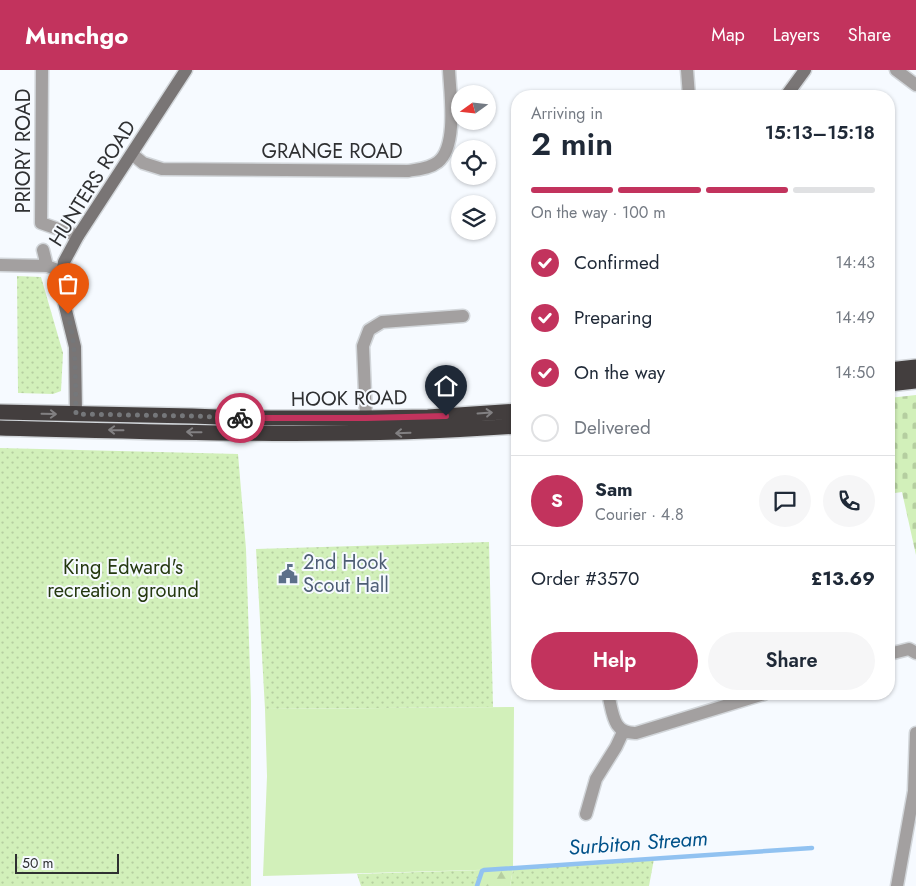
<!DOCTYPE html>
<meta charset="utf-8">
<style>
body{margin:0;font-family:Jost,sans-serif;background:#f6f6f7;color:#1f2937;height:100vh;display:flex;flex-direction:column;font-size:19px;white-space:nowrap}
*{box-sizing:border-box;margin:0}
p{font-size:16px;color:#747a83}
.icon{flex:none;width:28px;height:28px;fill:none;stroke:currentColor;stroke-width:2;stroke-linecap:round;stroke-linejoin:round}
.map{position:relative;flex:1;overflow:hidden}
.drawer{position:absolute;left:511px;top:20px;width:384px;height:610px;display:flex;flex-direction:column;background:#fff;border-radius:20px;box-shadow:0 1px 4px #0004}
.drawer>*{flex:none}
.needle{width:32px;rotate:255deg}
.fabs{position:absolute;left:451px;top:15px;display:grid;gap:10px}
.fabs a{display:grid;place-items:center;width:45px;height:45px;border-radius:50%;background:#fff;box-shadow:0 1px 4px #0004;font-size:25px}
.scale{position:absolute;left:15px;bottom:12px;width:104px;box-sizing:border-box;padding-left:5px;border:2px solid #2f3032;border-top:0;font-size:14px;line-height:18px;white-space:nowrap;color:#2f3032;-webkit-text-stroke:4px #f6faff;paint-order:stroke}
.pin{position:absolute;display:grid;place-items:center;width:42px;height:42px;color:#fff;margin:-51px -21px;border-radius:50% 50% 50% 0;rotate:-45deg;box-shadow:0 0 5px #0007}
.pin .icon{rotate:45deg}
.courier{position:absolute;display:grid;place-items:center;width:50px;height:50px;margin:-25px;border:4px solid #c2335d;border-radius:50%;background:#fff;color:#222;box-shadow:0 1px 6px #0007}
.head em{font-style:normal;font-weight:600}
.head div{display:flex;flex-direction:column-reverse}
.head{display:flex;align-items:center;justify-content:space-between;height:85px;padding:0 20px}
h1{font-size:32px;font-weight:600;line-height:38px}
.bar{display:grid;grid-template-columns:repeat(4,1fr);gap:8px 5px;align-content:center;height:60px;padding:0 20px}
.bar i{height:6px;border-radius:4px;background:#e0e1e3}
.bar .selected{background:#c2335d}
.bar p{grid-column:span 4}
.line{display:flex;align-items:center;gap:12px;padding:0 20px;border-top:1px solid #e0e1e3}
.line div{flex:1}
.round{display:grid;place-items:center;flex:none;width:52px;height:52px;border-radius:26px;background:#f6f6f7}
ol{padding:0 20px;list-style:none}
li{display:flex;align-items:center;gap:15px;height:55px}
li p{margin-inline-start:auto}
li .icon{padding:5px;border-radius:50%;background:#c2335d;color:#fff;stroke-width:4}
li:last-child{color:#747a83}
li i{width:28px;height:28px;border:2px solid #e0e1e3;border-radius:50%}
.cta{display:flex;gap:10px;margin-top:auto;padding:10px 20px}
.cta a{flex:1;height:58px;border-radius:30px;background:#c2335d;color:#fff;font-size:20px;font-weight:600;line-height:58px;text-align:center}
.cta a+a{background:#f6f6f7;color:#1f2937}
header{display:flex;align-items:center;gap:30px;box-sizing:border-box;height:70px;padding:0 25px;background:#c2335d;color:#fff}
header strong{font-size:24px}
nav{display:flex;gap:28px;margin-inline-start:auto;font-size:18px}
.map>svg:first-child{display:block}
.grass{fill:url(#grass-dots)}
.forest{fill:url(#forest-firs)}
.cemetery{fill:url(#cemetery-stones)}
.garden{fill:#d2f0ba}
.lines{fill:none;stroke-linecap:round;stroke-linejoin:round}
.stream{stroke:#91c2f1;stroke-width:4.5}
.street-casing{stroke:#d2d6da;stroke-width:15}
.secondary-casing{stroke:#d2d6da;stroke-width:15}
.highway-casing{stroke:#d2d6da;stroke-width:18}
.street{stroke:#a3a0a0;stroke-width:12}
.secondary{stroke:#797575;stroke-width:12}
.highway{stroke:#433e3e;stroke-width:15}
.oneway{stroke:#828082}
.done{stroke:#75777a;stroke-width:5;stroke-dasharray:0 9}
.route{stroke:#c2335d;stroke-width:6}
.labels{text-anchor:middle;stroke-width:4;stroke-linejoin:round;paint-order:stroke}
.street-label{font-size:20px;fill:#2f3032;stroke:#f6faff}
.service-label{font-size:20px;fill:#4e5e75;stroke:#f6faff;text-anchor:start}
.park-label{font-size:20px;fill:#253910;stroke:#f6faff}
.water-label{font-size:21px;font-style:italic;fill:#005189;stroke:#f6faff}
</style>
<header>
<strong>Munchgo</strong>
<nav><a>Map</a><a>Layers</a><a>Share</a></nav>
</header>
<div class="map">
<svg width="916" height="816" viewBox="0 0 916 816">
<defs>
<pattern id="grass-dots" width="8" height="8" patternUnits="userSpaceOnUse" patternTransform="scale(1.25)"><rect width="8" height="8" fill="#d2f0ba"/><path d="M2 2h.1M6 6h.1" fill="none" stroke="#b5cea0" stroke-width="1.8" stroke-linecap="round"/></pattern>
<pattern id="forest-firs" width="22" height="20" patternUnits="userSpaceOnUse" patternTransform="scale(1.25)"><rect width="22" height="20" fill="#d2f0ba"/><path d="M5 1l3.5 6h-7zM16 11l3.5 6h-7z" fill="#b5cea0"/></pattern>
<pattern id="cemetery-stones" width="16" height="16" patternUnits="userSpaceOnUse" patternTransform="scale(1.25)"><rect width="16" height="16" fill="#d2f0ba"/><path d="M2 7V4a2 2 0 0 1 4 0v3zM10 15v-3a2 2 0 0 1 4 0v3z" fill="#b5cea0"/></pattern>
</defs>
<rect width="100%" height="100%" fill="#f6faff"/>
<path class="grass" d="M 17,206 L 41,207 L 63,283 L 61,321 L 53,324 L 18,323 Z
M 0,378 L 238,384 L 246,479 L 251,631 L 251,816 L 0,816 Z
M 489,472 L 493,637 L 265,639 L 256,479 Z
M 654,789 L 649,816 L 510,816 L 513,799 Z
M 482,800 L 477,816 L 361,816 L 357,804 Z"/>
<path class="forest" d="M 513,799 L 510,816 L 477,816 L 482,800 Z"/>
<path class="cemetery" d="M 916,325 L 916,485 L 902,422 L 895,423 L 889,398 L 889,328 Z"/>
<path class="garden" d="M 514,637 L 513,799 L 263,806 L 267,706 L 265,639 Z"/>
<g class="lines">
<path class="stream" d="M 477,816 L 482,801 L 484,800 L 812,778"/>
<defs>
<path id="street" d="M 42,0 L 41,153 L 78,166
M 687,0 L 689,26
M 896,0 L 916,15
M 132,84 L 143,93 L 162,99 L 408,101 C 418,99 429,99 438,92 C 458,76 450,23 449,0
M 43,180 L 47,196 L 63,202
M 0,195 L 47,196
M 366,348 L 363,276 L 369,260 L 382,252 L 463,246
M 889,584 L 909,579 L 916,583
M 608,624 C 613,642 612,664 636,663 L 764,624
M 586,744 L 596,709 L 616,677 L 623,662
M 897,816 L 914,721 L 916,663"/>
<path id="secondary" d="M 786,26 L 805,0
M 76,344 L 75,277 L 60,216 L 64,192 L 78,166 L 186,0"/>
<path id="highway" d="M 889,300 L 916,297
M 889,314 L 916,311
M 0,342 L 192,346 L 244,348 L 366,348 L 428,347 L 518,341
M 0,358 C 172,362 345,369 518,356"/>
</defs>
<use href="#street" class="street-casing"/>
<use href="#secondary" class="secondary-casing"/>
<use href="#highway" class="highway-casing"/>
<use href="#street" class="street"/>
<use href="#secondary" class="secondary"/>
<use href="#highway" class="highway"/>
</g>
<defs><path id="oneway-shaft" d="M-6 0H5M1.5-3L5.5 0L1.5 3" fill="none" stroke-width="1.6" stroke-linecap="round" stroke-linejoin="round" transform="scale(1.25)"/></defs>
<g class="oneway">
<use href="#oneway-shaft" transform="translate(485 343) rotate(-4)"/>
<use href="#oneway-shaft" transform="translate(49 344) rotate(1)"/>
<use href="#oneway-shaft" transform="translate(116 360) rotate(-179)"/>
<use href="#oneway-shaft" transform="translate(194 362) rotate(-179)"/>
<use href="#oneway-shaft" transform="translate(403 363) rotate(178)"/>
</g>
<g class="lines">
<path class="done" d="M 68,244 C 77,280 75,309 76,344 L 192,346 L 240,348"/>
<path class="route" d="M 240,348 L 366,348 L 446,346"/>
</g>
<defs>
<symbol id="civic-bare" viewBox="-9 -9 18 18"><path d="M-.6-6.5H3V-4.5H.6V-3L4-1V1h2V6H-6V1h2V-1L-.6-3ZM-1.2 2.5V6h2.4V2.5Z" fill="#5c6f8a" stroke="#f6faff" stroke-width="2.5" paint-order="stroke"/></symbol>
</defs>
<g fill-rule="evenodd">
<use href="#civic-bare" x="274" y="490" width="28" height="28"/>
</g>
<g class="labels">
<g class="street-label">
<text transform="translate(23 81) rotate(-90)" y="7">PRIORY ROAD</text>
<text x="332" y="88">GRANGE ROAD</text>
<text transform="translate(92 113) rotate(-58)" y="7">HUNTERS ROAD</text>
<text transform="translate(349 328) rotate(-1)" y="7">HOOK ROAD</text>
</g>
<g class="service-label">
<text x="303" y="499">2nd Hook<tspan x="303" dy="23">Scout Hall</tspan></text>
</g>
<g class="park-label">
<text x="123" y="504">King Edward's<tspan x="123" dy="23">recreation ground</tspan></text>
</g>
<g class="water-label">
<text transform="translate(638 773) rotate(-4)" y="7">Surbiton Stream</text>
</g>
</g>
</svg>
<div class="fabs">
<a><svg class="needle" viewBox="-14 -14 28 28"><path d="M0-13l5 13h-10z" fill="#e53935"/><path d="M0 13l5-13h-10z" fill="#747a83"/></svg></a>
<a><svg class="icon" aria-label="locate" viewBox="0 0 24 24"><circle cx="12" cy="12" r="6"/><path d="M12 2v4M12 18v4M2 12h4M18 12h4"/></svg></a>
<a><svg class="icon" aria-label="layers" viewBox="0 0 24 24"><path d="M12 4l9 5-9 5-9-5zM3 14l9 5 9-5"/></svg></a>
</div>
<div class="scale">50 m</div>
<div class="pin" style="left:68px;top:244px;background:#ea580c"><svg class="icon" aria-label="bag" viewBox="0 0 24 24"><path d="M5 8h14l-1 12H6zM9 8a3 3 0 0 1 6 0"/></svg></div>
<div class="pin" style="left:446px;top:346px;background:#1f2937"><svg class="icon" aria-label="home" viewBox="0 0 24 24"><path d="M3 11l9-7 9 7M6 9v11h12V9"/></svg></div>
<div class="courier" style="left:240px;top:348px"><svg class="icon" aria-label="bike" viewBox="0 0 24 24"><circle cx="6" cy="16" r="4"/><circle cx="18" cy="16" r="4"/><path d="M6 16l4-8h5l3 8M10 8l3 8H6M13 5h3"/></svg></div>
<section class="drawer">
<div class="head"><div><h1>2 min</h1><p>Arriving in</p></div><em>15:13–15:18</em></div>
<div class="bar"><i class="selected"></i><i class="selected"></i><i class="selected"></i><i></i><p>On the way · 100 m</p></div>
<ol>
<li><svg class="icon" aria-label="check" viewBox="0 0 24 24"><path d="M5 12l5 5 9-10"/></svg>Confirmed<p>14:43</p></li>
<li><svg class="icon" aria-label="check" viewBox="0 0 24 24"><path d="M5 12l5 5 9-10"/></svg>Preparing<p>14:49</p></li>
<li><svg class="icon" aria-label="check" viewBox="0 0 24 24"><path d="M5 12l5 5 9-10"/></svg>On the way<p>14:50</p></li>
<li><i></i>Delivered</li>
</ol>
<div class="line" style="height:90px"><b class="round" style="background:#c2335d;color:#fff">S</b><div><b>Sam</b><p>Courier · 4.8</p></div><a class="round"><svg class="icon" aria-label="chat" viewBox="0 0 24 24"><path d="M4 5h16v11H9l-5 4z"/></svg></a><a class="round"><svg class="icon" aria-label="phone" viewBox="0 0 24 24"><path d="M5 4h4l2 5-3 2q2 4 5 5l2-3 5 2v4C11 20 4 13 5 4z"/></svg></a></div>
<div class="line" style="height:65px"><div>Order #3570</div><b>£13.69</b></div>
<div class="cta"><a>Help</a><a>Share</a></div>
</section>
</div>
